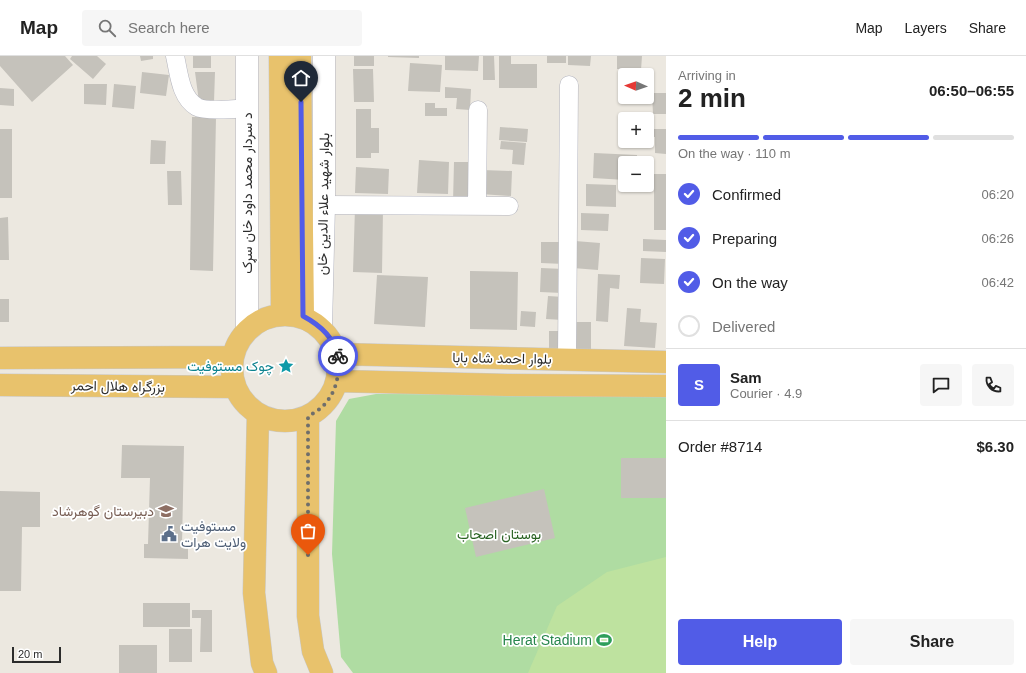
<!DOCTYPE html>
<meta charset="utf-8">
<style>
body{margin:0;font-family:Arial,Vazirmatn,sans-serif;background:#f6f6f6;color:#222;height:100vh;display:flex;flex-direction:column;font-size:15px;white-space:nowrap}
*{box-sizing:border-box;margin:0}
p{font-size:13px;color:#767676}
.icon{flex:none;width:22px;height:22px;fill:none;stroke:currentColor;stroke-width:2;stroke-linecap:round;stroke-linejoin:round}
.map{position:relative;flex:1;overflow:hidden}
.side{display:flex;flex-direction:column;background:#fff;width:360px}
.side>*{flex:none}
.needle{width:26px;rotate:272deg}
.fabs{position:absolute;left:618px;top:12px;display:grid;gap:8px}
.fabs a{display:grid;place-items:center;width:36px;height:36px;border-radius:4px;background:#fff;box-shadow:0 1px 3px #0004;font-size:20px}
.scale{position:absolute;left:12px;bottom:10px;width:49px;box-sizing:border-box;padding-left:4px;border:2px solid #2c2c2c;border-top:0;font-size:11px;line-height:14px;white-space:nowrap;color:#2c2c2c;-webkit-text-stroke:3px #fff;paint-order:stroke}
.pin{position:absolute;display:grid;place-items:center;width:34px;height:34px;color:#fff;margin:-41px -17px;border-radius:50% 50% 50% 0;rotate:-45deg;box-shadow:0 0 4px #0007}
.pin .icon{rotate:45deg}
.courier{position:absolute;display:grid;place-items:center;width:40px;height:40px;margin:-20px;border:3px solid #515ce7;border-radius:50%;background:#fff;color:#222;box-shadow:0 1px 5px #0007}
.headline em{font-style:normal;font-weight:800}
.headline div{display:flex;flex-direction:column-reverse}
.headline{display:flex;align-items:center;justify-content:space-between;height:68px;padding:0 12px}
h1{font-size:26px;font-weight:800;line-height:30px}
.bar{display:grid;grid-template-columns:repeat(4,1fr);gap:6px 4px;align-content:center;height:48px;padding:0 12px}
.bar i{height:5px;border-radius:3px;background:#e0e0e0}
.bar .active{background:#515ce7}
.bar p{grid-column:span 4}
.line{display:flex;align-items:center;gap:10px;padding:0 12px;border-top:1px solid #e0e0e0}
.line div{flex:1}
.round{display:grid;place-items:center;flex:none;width:42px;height:42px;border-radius:4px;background:#f6f6f6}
ol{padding:0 12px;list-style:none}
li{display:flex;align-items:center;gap:12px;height:44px}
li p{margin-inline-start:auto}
li .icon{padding:4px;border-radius:50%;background:#515ce7;color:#fff;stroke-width:4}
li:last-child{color:#767676}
li i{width:22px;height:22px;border:2px solid #e0e0e0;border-radius:50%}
.action{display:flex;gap:8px;margin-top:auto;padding:8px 12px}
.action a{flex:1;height:46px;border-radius:4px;background:#515ce7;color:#fff;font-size:16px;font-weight:800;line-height:46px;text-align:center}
.action a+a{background:#f6f6f6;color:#222}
header{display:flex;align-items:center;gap:24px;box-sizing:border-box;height:56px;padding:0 20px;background:#fff;border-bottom:1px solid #e0e0e0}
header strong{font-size:19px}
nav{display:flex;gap:22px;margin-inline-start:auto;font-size:14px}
.search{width:280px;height:36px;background:#f6f6f6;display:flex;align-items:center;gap:10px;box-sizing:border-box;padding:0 14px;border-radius:4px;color:#767676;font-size:15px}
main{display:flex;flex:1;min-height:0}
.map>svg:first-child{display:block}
.green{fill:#afdca2}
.pitch{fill:#bee29f}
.building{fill:#c5c2bb}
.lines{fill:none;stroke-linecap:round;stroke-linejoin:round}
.minor-casing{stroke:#b3b4be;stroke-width:19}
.tertiary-casing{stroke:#b3b4be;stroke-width:23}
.trunk-casing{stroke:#c8c8c8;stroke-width:23}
.minor{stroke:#fff;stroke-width:18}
.tertiary{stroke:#fff;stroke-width:22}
.trunk{stroke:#e8c26c;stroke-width:22}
.done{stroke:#6f6e6b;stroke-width:4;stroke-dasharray:0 7.2}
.route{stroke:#515ce7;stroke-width:5}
.labels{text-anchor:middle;stroke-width:3.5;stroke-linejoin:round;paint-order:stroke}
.street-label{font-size:14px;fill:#2c2c2c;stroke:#fff}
.culture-label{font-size:14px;fill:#0d838f;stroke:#fff;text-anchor:end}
.education-label{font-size:14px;fill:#785e54;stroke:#fff;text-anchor:end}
.service-label{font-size:14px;fill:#4e5e75;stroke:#fff;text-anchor:start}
.park-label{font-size:14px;fill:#296222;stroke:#fff}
.leisure-label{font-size:14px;fill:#27864d;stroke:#fff;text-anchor:end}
</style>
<header>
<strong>Map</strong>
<div class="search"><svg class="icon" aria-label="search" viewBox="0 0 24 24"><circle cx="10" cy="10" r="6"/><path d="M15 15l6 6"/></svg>Search here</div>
<nav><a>Map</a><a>Layers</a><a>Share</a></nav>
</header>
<main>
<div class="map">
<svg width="666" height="617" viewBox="0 0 666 617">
<rect width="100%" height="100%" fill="#ece8e0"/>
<path class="green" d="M 376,338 L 666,339 L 666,617 L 353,617 L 341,601 L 332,498 L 336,365 L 349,343 Z"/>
<path class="pitch" d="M 666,501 L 666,617 L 528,617 L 557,550 L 607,516 Z"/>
<path class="building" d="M 0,0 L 65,0 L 73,9 L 32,46 L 0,10 Z
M 72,0 L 97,0 L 106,8 L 93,23 L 70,3 Z
M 140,0 L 153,0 L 153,3 L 141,5 Z
M 193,0 L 211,0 L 211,12 L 193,12 Z
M 354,0 L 374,0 L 374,10 L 354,10 Z
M 388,0 L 419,0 L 419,2 L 388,1 Z
M 445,0 L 479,0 L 478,15 L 445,14 Z
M 483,0 L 494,0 L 495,24 L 483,24 Z
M 499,0 L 511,0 L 511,8 L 537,8 L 537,32 L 499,32 Z
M 547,0 L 566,0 L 566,7 L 547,7 Z
M 568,0 L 591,0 L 590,10 L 568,9 Z
M 617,0 L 642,0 L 641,14 L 617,13 Z
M 410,7 L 442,9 L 440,36 L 408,35 Z
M 353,13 L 373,13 L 374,46 L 354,46 Z
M 142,16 L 169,19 L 166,40 L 140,37 Z
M 195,16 L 215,16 L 214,46 L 199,46 Z
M 618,16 L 642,18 L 641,19 L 625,19 L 625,28 L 618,27 Z
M 84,28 L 107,28 L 106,49 L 84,48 Z
M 114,28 L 136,30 L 134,53 L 112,51 Z
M 445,31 L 471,33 L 470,54 L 456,53 L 457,42 L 445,42 Z
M 0,32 L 14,33 L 14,50 L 0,49 Z
M 652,37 L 666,37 L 666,58 L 653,58 Z
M 425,47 L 435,47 L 435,52 L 447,52 L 447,60 L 425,60 Z
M 356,53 L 371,53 L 371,72 L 379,72 L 379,97 L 371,97 L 371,102 L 356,102 Z
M 192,61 L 216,61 L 213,215 L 190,214 Z
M 500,71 L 528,73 L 527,86 L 499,84 Z
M 0,73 L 12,73 L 12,142 L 0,142 Z
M 647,73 L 666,73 L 666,98 L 655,97 L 655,81 L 647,81 Z
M 151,84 L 166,85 L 165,108 L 150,108 Z
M 501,85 L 526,87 L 524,109 L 512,108 L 513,94 L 500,93 Z
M 594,97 L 637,99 L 637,107 L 625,107 L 625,124 L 593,122 Z
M 642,103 L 654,103 L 654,116 L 647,116 L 647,107 L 642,107 Z
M 419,104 L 449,106 L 448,138 L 417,137 Z
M 454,106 L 473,106 L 473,147 L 453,146 Z
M 356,111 L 389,113 L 388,138 L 355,137 Z
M 482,114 L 512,115 L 511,140 L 480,138 Z
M 167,115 L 181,115 L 182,149 L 168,149 Z
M 654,118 L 666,118 L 666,174 L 654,174 Z
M 586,128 L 616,129 L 616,151 L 586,150 Z
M 355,152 L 383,153 L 382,217 L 353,216 Z
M 581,157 L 609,158 L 608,175 L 581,174 Z
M 8,161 L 9,204 L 0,204 L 0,162 Z
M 643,183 L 666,184 L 666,196 L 643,195 Z
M 575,185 L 600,187 L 598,214 L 573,212 Z
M 541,186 L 565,186 L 564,208 L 541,207 Z
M 641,202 L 665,203 L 664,228 L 640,227 Z
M 541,212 L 564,213 L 562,237 L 540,236 Z
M 470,215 L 518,216 L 517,274 L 470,273 Z
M 598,218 L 620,219 L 619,233 L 610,232 L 608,266 L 596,265 Z
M 377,219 L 428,221 L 425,271 L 374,268 Z
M 548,240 L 564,241 L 563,264 L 546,263 Z
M 0,243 L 9,243 L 9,266 L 0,266 Z
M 627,252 L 641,253 L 640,266 L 657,267 L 655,292 L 624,290 Z
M 521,255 L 536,256 L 535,271 L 520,270 Z
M 572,266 L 591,266 L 591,293 L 572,293 Z
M 549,275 L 562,275 L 562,292 L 549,292 Z
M 122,389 L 184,390 L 182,489 L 188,489 L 188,503 L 144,502 L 144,488 L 148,488 L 150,422 L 121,422 Z
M 621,402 L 666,402 L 666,442 L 621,442 Z
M 544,433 L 555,482 L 476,501 L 465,452 Z
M 0,435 L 40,436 L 40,471 L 22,471 L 21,535 L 0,535 Z
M 143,547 L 190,547 L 190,571 L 143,571 Z
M 192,554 L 212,554 L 212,596 L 200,596 L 201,562 L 192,562 Z
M 169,573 L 192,573 L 192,606 L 169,606 Z
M 119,589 L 157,589 L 157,617 L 119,617 Z"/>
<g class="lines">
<defs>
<path id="minor" d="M 175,0 C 179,17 180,41 197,51 C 206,56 236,53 247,52
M 324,149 L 509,150
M 477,150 L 478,54
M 567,304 L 569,29"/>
<path id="tertiary" d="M 321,271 L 324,149 L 324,0
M 247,274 L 247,0"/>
<path id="trunk" d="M 280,0 L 282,258
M 300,0 L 303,260
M232 312a53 53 0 1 1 106 0a53 53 0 1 1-106 0Z
M 337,298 L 666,306
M 0,302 L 233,301
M 337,325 L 507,329 L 666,330
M 0,329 L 235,331
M 258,358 L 254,537 L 262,607 L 266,617
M 308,361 L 308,560 L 313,595 L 322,617"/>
</defs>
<use href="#minor" class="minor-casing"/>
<use href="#tertiary" class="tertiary-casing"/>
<use href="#trunk" class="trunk-casing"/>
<use href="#minor" class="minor"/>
<use href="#tertiary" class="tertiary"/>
<use href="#trunk" class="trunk"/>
</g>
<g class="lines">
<path class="done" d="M 308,499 L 308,361 C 312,358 317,355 321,352 C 336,338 340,320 338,300"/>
<path class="route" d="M 301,46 L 303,260 C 320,269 334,281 338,300"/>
</g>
<defs>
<symbol id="sight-bare" viewBox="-9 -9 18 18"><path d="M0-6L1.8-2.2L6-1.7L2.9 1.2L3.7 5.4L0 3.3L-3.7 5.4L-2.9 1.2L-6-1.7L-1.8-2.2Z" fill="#0f9aa8" stroke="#fff" stroke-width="2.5" paint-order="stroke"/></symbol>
<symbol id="school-bare" viewBox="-9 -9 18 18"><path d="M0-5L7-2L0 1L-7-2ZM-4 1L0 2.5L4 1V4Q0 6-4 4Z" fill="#8d6e63" stroke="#fff" stroke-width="2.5" paint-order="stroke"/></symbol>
<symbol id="civic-bare" viewBox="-9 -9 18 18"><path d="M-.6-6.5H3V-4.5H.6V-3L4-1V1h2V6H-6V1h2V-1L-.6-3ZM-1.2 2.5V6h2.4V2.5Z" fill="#5c6f8a" stroke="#fff" stroke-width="2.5" paint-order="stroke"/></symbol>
<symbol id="stadium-bare" viewBox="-9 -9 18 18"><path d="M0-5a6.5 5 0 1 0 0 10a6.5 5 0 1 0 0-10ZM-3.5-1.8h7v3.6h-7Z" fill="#2e9e5b" stroke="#fff" stroke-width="2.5" paint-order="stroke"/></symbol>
</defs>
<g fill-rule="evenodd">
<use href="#sight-bare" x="275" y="299" width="22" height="22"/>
<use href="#school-bare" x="155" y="444" width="22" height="22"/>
<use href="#civic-bare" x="158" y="467" width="22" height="22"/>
<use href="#stadium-bare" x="593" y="573" width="22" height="22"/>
</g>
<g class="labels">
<g class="street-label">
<text transform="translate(247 137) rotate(-90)" y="5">د سردار محمد داود خان سړک</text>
<text transform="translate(323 148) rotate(-89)" y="5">بلوار شهید علاء الدین خان</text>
<text transform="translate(502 302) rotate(1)" y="5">بلوار احمد شاه بابا</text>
<text transform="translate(118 330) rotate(1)" y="5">بزرگراه هلال احمر</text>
</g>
<g class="culture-label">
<text x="274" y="315">چوک مستوفیت</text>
</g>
<g class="education-label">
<text x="154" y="460">دبیرستان گوهرشاد</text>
</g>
<g class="service-label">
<text x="181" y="475">مستوفیت<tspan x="181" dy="16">ولایت هرات</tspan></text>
</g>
<g class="park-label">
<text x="499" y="483">بوستان اصحاب</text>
</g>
<g class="leisure-label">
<text x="592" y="589">Herat Stadium</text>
</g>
</g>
</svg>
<div class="fabs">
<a><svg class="needle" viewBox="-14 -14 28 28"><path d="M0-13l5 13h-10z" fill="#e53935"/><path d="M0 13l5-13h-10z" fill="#767676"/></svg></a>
<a>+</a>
<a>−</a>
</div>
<div class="scale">20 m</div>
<div class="pin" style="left:308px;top:499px;background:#ea580c"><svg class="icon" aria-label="bag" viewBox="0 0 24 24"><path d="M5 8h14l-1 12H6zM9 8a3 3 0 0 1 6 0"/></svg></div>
<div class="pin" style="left:301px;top:46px;background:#1f2937"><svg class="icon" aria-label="home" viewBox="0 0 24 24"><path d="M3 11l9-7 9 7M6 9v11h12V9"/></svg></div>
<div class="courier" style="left:338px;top:300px"><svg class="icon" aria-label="bike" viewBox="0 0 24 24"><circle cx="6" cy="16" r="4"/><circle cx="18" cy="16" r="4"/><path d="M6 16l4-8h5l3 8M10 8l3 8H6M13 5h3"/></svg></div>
</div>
<section class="side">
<div class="headline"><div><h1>2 min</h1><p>Arriving in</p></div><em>06:50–06:55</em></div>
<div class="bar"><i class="active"></i><i class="active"></i><i class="active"></i><i></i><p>On the way · 110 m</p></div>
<ol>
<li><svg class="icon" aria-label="check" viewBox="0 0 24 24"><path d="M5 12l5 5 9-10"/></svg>Confirmed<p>06:20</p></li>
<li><svg class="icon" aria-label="check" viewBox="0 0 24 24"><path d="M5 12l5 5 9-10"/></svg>Preparing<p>06:26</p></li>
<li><svg class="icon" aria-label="check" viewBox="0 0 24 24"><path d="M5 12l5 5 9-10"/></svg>On the way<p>06:42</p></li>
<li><i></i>Delivered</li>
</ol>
<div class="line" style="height:72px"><b class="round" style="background:#515ce7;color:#fff">S</b><div><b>Sam</b><p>Courier · 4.9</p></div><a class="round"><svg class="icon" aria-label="chat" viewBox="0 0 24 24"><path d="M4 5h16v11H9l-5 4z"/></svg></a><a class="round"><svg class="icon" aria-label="phone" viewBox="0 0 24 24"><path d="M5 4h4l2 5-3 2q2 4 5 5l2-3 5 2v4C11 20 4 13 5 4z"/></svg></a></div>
<div class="line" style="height:52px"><div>Order #8714</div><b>$6.30</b></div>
<div class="action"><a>Help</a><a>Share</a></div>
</section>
</main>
